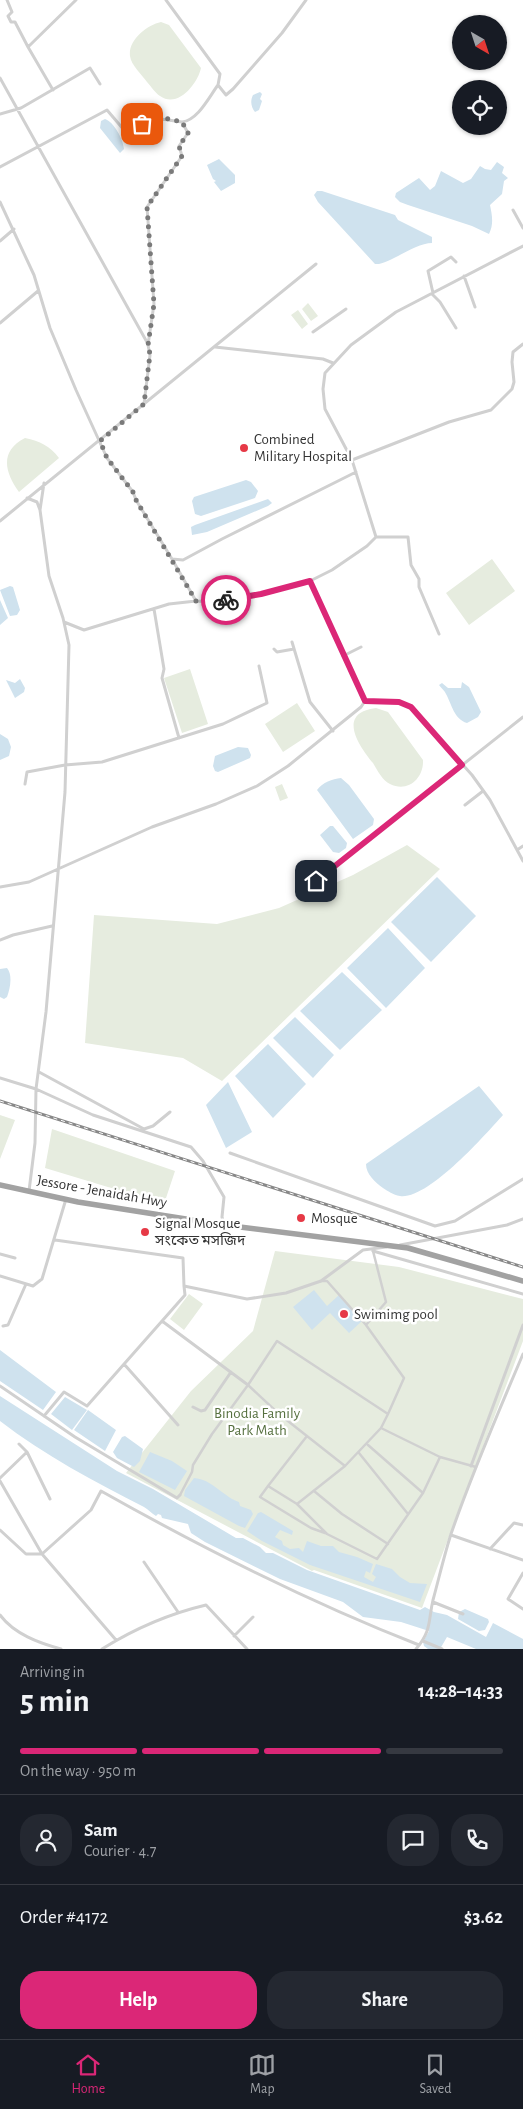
<!DOCTYPE html>
<meta charset="utf-8">
<style>
body{margin:0;font-family:"Alegreya Sans","Noto Sans Bengali",sans-serif;background:#242831;color:#f1f3f6;height:100vh;display:flex;flex-direction:column;font-size:19px;white-space:nowrap}
*{box-sizing:border-box;margin:0}
p{font-size:16px;color:#9ea1a6}
.icon{flex:none;width:28px;height:28px;fill:none;stroke:currentColor;stroke-width:2;stroke-linecap:round;stroke-linejoin:round}
.map{position:relative;height:1649px;overflow:hidden}
.side{display:flex;flex-direction:column;background:#171b24;flex:1}
.side>*{flex:none}
.needle{width:32px;rotate:141deg}
.buttons{position:absolute;left:452px;top:15px;display:grid;gap:10px}
.buttons a{display:grid;place-items:center;width:55px;height:55px;border-radius:50%;background:#171b24;box-shadow:0 1px 4px #0004;font-size:25px}
.pin{position:absolute;display:grid;place-items:center;width:42px;height:42px;color:#fff;margin:-21px;border-radius:10px;box-shadow:0 2px 8px #0006}
.courier{position:absolute;display:grid;place-items:center;width:50px;height:50px;margin:-25px;border:4px solid #db2777;border-radius:50%;background:#fff;color:#222;box-shadow:0 1px 6px #0007}
.headline em{font-style:normal;font-weight:700}
.headline div{display:flex;flex-direction:column-reverse}
.headline{display:flex;align-items:center;justify-content:space-between;height:85px;padding:0 20px}
h1{font-size:32px;font-weight:700;line-height:38px}
.bar{display:grid;grid-template-columns:repeat(4,1fr);gap:8px 5px;align-content:center;height:60px;padding:0 20px}
.bar i{height:6px;border-radius:4px;background:#363941}
.bar .active{background:#db2777}
.bar p{grid-column:span 4}
.line{display:flex;align-items:center;gap:12px;padding:0 20px;border-top:1px solid #363941}
.line div{flex:1}
.round{display:grid;place-items:center;flex:none;width:52px;height:52px;border-radius:20px;background:#242831}
.primary-button{display:flex;gap:10px;margin-top:auto;padding:10px 20px}
.primary-button a{flex:1;height:58px;border-radius:20px;background:#db2777;color:#fff;font-size:20px;font-weight:700;line-height:58px;text-align:center}
.primary-button a+a{background:#242831;color:#f1f3f6}
.tabs{display:flex;justify-content:space-around;align-items:center;height:70px;border-top:1px solid #363941;background:#171b24;font-size:14px;color:#9ea1a6}
.tabs a{display:grid;justify-items:center;gap:2px}
.tabs .active{color:#db2777}
.map>svg:first-child{display:block}
.green{fill:#e6ecdf}
.water{fill:#cfe2ee}
.lines{fill:none;stroke-linecap:round;stroke-linejoin:round}
.pedestrian{stroke:#d0d0d0;stroke-width:2.5}
.minor{stroke:#d0d0d0;stroke-width:3}
.trunk{stroke:#a2a2a2;stroke-width:5.5}
.rail-casing{stroke:#888;stroke-width:3}
.rail{stroke:#fff;stroke-width:1;stroke-dasharray:4;stroke-linecap:butt}
.done{stroke:#7a7a7a;stroke-width:5;stroke-dasharray:0 9}
.route{stroke:#db2777;stroke-width:6}
.poi-dot{fill:#e63946;stroke:#fff;stroke-width:2}
.labels{text-anchor:middle;stroke-width:5;stroke-linejoin:round;paint-order:stroke}
.poi-label{font-size:15px;fill:#333;stroke:#fff;text-anchor:start}
.street-label{font-size:15px;fill:#333;stroke:#fff}
.park-label{font-size:15px;fill:#56703f;stroke:#fff}
</style>
<div class="map">
<svg width="523" height="1649" viewBox="0 0 523 1649">
<rect width="100%" height="100%" fill="#fff"/>
<path class="green" d="M 161,22 L 169,25 L 201,68 C 198,83 178,109 160,96 C 155,93 151,86 147,82 C 142,75 131,65 130,56 C 128,40 147,25 161,22 Z
M 308,303 L 318,316 L 311,321 L 302,309 Z
M 298,310 L 308,324 L 302,329 L 291,315 Z
M 25,438 C 40,441 50,446 59,458 L 19,492 C 4,471 0,451 25,438 Z
M 492,559 L 515,591 L 469,625 L 446,593 Z
M 190,669 L 208,724 L 182,733 L 164,678 Z
M 297,703 L 315,731 L 283,752 L 265,724 Z
M 376,708 L 388,712 L 423,760 C 424,778 408,793 390,784 C 383,781 377,770 373,763 C 359,746 336,713 376,708 Z
M 282,784 L 288,798 L 280,801 L 275,787 Z
M 407,845 L 440,869 L 222,1081 L 183,1058 L 85,1043 L 94,915 L 217,924 L 279,908 L 353,875 Z
M 0,1115 L 15,1120 L 0,1159 Z
M 52,1129 L 175,1171 L 164,1204 L 45,1168 Z
M 275,1251 L 399,1267 L 523,1299 L 523,1341 L 422,1608 L 314,1570 L 312,1571 L 126,1473 L 191,1391 L 253,1331 Z
M 189,1294 L 203,1304 L 184,1330 L 170,1319 Z"/>
<path class="water" d="M 260,92 L 262,94 L 260,99 L 262,101 L 259,110 L 255,112 C 251,107 250,101 253,95 Z
M 105,119 C 114,122 123,139 124,149 L 120,153 L 100,128 L 101,121 Z
M 219,159 L 235,175 L 235,183 L 221,191 L 214,182 L 216,181 L 213,179 L 207,165 Z
M 497,162 L 504,167 L 502,173 L 508,178 L 504,181 L 502,194 L 490,205 C 492,215 494,224 489,234 L 472,226 L 408,205 L 400,202 L 395,197 L 396,193 L 419,178 L 430,190 L 435,186 L 441,171 L 463,183 L 471,179 L 480,166 L 485,169 L 491,170 Z
M 317,191 L 322,191 L 395,215 L 398,220 L 432,237 L 432,243 C 414,243 387,266 375,264 L 318,202 L 314,195 Z
M 246,480 L 251,482 L 258,491 L 255,498 L 201,516 L 195,514 L 192,501 L 194,497 Z
M 268,499 L 272,503 L 268,506 L 207,532 L 192,535 L 191,527 L 195,525 Z
M 10,586 L 13,587 L 20,610 L 17,615 L 10,616 L 0,590 Z
M 0,600 L 8,618 L 0,625 Z
M 20,679 L 25,688 L 24,692 L 15,698 L 6,680 L 15,683 Z
M 462,682 L 469,687 L 481,712 L 478,717 L 467,723 C 454,719 452,705 446,694 C 445,691 441,688 439,685 L 442,683 L 448,688 L 461,688 Z
M 0,734 L 8,739 L 11,747 L 9,756 L 0,760 Z
M 238,747 L 248,748 L 251,755 L 250,758 L 218,772 L 215,771 L 213,766 L 215,756 Z
M 341,778 L 349,785 L 374,819 L 373,825 L 353,839 L 317,790 C 323,782 332,779 341,778 Z
M 330,826 L 333,826 L 347,843 L 346,848 L 339,853 L 333,852 L 320,835 Z
M 437,877 L 476,916 L 431,962 L 391,922 Z
M 388,928 L 425,968 L 386,1008 L 347,968 Z
M 7,968 C 13,975 10,989 7,997 L 4,999 L 0,997 L 0,969 Z
M 342,972 L 382,1010 L 340,1050 L 300,1011 Z
M 295,1017 L 334,1055 L 313,1078 L 273,1038 Z
M 268,1044 L 306,1084 L 273,1118 L 235,1076 Z
M 228,1082 L 252,1132 L 226,1148 L 206,1105 Z
M 479,1086 L 503,1115 C 485,1135 428,1200 400,1196 C 393,1195 388,1191 383,1188 C 375,1182 366,1174 366,1164 Z
M 314,1290 L 327,1306 L 339,1295 L 362,1321 L 349,1333 L 330,1313 L 312,1330 L 293,1307 Z
M 0,1350 L 56,1392 L 43,1410 L 0,1381 Z
M 0,1396 L 117,1471 L 153,1489 L 236,1538 L 243,1538 L 260,1547 L 266,1553 L 273,1553 L 307,1570 L 420,1610 L 425,1607 L 434,1612 L 447,1615 L 486,1637 L 493,1623 L 523,1639 L 523,1649 L 476,1649 L 447,1637 L 440,1649 L 428,1649 L 424,1646 L 423,1642 L 429,1631 L 401,1622 L 363,1617 L 343,1602 L 280,1579 L 205,1542 L 191,1533 L 188,1524 L 162,1518 L 161,1515 L 158,1514 L 156,1516 C 151,1513 149,1510 144,1507 C 95,1482 44,1455 0,1421 Z
M 65,1397 L 87,1410 L 72,1430 L 51,1414 Z
M 88,1410 L 116,1430 L 105,1451 L 74,1430 Z
M 125,1436 L 143,1449 L 140,1461 L 134,1467 L 117,1458 L 113,1452 L 122,1437 Z
M 150,1452 L 172,1461 L 187,1471 L 175,1490 L 139,1472 Z
M 194,1478 C 212,1479 225,1498 239,1502 L 240,1506 L 251,1510 L 253,1514 L 245,1528 L 239,1526 L 184,1496 L 185,1490 Z
M 261,1512 L 293,1531 L 292,1535 L 280,1530 L 275,1537 L 282,1541 L 283,1545 L 290,1549 L 299,1548 L 303,1552 L 307,1541 L 321,1546 L 333,1546 L 339,1552 L 357,1557 L 373,1564 L 370,1573 L 366,1571 L 364,1577 L 373,1582 L 376,1577 L 372,1574 L 376,1564 L 392,1569 L 400,1577 L 410,1583 L 427,1584 L 420,1602 L 310,1565 L 262,1541 L 247,1531 L 258,1513 Z
M 465,1609 L 488,1619 L 489,1622 L 485,1630 L 479,1631 L 458,1619 L 459,1612 Z"/>
<g class="lines">
<path class="pedestrian" d="M 373,1251 L 386,1302 L 366,1325 L 404,1378 L 388,1414
M 321,1281 L 327,1281 L 366,1325
M 381,1428 L 440,1457
M 368,1445 L 423,1493
M 359,1453 L 408,1514
M 345,1466 L 381,1428 L 388,1414 L 277,1341 L 248,1385 L 279,1414 L 345,1466 L 297,1504 L 327,1534 L 377,1559 L 423,1493 L 440,1457 L 476,1467
M 268,1486 L 260,1497 L 311,1528 L 325,1533
M 314,1491 L 342,1514 L 388,1544
M 180,1495 L 192,1472 L 193,1465 L 212,1434 L 248,1385
M 297,1504 L 268,1486 L 307,1436"/>
<path class="minor" d="M 7,0 L 12,12 L 8,16 L 11,22 L 15,22 L 28,47
M 166,0 L 220,74 L 218,85
M 0,78 L 148,344
M 53,90 L 28,47 L 76,0
M 0,114 L 21,108 L 90,68 L 100,84
M 0,167 L 107,110 L 124,130 L 130,131 L 154,118 L 182,122
M 0,202 L 34,275 L 50,328 L 76,390 L 107,458 L 133,492 L 136,500 L 172,559
M 513,210 L 523,228
M 0,241 L 14,229
M 464,276 L 475,307
M 433,293 L 428,271 L 451,257 L 456,262
M 432,294 L 440,302 L 456,328
M 0,323 L 38,291
M 313,332 L 346,309
M 215,347 L 323,359 L 333,363
M 144,404 L 150,355 L 148,345 L 154,304 L 147,207 L 182,156 L 179,146 L 188,133 L 182,122 C 198,120 209,97 218,85 L 226,95 L 233,89 L 282,33 L 306,0
M 352,460 L 449,422 L 491,410 L 512,389 L 514,382 L 512,362 L 513,352 L 523,344
M 27,498 L 37,502 L 40,510
M 0,521 L 316,264
M 376,537 L 408,537 L 411,565 L 419,579 L 419,587 L 439,634
M 310,581 L 365,701
M 196,601 L 172,559 L 183,560 L 222,539 L 356,472
M 154,609 L 164,669 L 162,678 L 179,738
M 64,622 L 84,630 L 169,604 L 196,601 L 215,602 L 261,594 L 310,581 L 332,570 L 367,546 L 376,537 L 352,460 L 325,409 L 323,389 L 325,373 L 351,345 L 396,312 L 523,246
M 292,642 L 310,702 L 333,731
M 274,649 L 277,652 L 294,649
M 343,656 L 361,647
M 25,784 L 27,772 L 65,765 L 102,762 L 223,724 L 267,703 L 259,666
M 465,805 L 483,791
M 517,850 L 523,846
M 0,887 L 29,882 L 152,827 L 216,804 L 257,786 L 288,766 L 361,707 L 365,701 L 399,702 L 411,707 L 472,775 L 490,800 L 523,861
M 307,888 L 523,717
M 0,940 L 13,935 L 52,926
M 39,1072 L 144,1129 L 153,1126 L 170,1112
M 0,1078 L 36,1089 L 93,1115 L 191,1147 L 203,1161 L 224,1197 L 222,1217 L 224,1224
M 230,1153 L 435,1226 L 455,1221 L 523,1179
M 29,1191 L 35,1143 L 36,1089 L 46,1012 L 65,792 L 69,645 L 63,618 L 49,576 L 40,510 L 44,483
M 55,1240 L 183,1258 L 184,1286 L 247,1299 L 286,1293 L 321,1281 L 363,1250 L 386,1247
M 400,1245 L 507,1225 L 523,1219
M 373,1251 L 523,1294
M 0,1254 L 15,1258
M 0,1276 L 33,1286 L 42,1279 L 66,1199
M 162,1321 L 248,1385
M 3,1326 L 8,1325 L 26,1284
M 124,1364 L 178,1425
M 0,1386 L 75,1437 L 177,1498 L 180,1495
M 193,1407 L 201,1411 L 205,1410 L 231,1372
M 44,1416 L 64,1392 L 87,1406 L 185,1295 L 184,1286
M 19,1444 L 27,1452 L 50,1499
M 471,1466 L 523,1325
M 0,1478 L 27,1452
M 0,1481 L 42,1554 L 91,1510 L 101,1491 C 204,1549 309,1602 419,1645
M 0,1530 L 26,1554 L 42,1554 L 116,1640
M 451,1535 L 523,1560
M 490,1549 L 514,1523 L 523,1525
M 144,1562 L 178,1612
M 523,1573 L 508,1599 L 523,1609
M 433,1602 L 463,1614
M 0,1615 C 14,1634 39,1643 61,1649
M 234,1636 L 253,1617
M 423,1641 L 442,1649
M 102,1649 C 134,1629 168,1614 206,1605 L 247,1649
M 416,1649 C 432,1630 428,1621 433,1600 C 439,1578 444,1556 451,1534 C 472,1473 498,1413 523,1354"/>
<path class="trunk" d="M 0,1185 L 78,1202 L 224,1225 L 408,1248 L 523,1281"/>
<defs>
<path id="rail" d="M 0,1101 L 523,1267"/>
</defs>
<use href="#rail" class="rail-casing"/>
<use href="#rail" class="rail"/>
</g>
<g class="lines">
<path class="done" d="M 142,124 C 158,115 165,118 182,122 L 188,133 L 179,146 L 182,156 L 147,207 L 154,304 L 148,345 L 150,354 L 144,404 L 100,441 L 107,458 L 133,492 L 136,500 L 196,601 L 215,602 L 226,600"/>
<path class="route" d="M 226,600 L 261,594 L 310,581 L 365,701 L 399,702 L 411,707 L 462,765 L 316,881"/>
</g>
<g class="poi-dot">
<circle cx="244" cy="448" r="5"/>
<circle cx="301" cy="1218" r="5"/>
<circle cx="145" cy="1232" r="5"/>
<circle cx="344" cy="1314" r="5"/>
</g>
<g class="labels">
<g class="poi-label">
<text x="254" y="444">Combined<tspan x="254" dy="17">Military Hospital</tspan></text>
<text x="311" y="1223">Mosque</text>
<text x="155" y="1228">Signal Mosque<tspan x="155" dy="17">সংকেত মসজিদ</tspan></text>
<text x="354" y="1319">Swimimg pool</text>
</g>
<g class="street-label">
<text transform="translate(102 1191) rotate(10)" y="5">Jessore - Jenaidah Hwy</text>
</g>
<g class="park-label">
<text x="257" y="1418">Binodia Family<tspan x="257" dy="17">Park Math</tspan></text>
</g>
</g>
</svg>
<div class="buttons">
<a><svg class="needle" viewBox="-14 -14 28 28"><path d="M0-13l5 13h-10z" fill="#e53935"/><path d="M0 13l5-13h-10z" fill="#9ea1a6"/></svg></a>
<a><svg class="icon" aria-label="locate" viewBox="0 0 24 24"><circle cx="12" cy="12" r="6"/><path d="M12 2v4M12 18v4M2 12h4M18 12h4"/></svg></a>
</div>
<div class="pin" style="left:142px;top:124px;background:#ea580c"><svg class="icon" aria-label="bag" viewBox="0 0 24 24"><path d="M5 8h14l-1 12H6zM9 8a3 3 0 0 1 6 0"/></svg></div>
<div class="pin" style="left:316px;top:881px;background:#1f2937"><svg class="icon" aria-label="home" viewBox="0 0 24 24"><path d="M3 11l9-7 9 7M6 9v11h12V9"/></svg></div>
<div class="courier" style="left:226px;top:600px"><svg class="icon" aria-label="bike" viewBox="0 0 24 24"><circle cx="6" cy="16" r="4"/><circle cx="18" cy="16" r="4"/><path d="M6 16l4-8h5l3 8M10 8l3 8H6M13 5h3"/></svg></div>
</div>
<section class="side">
<div class="headline"><div><h1>5 min</h1><p>Arriving in</p></div><em>14:28–14:33</em></div>
<div class="bar"><i class="active"></i><i class="active"></i><i class="active"></i><i></i><p>On the way · 950 m</p></div>
<div class="line" style="height:90px"><a class="round"><svg class="icon" aria-label="person" viewBox="0 0 24 24"><circle cx="12" cy="8" r="4"/><path d="M4 21q1-7 8-7t8 7"/></svg></a><div><b>Sam</b><p>Courier · 4.7</p></div><a class="round"><svg class="icon" aria-label="chat" viewBox="0 0 24 24"><path d="M4 5h16v11H9l-5 4z"/></svg></a><a class="round"><svg class="icon" aria-label="phone" viewBox="0 0 24 24"><path d="M5 4h4l2 5-3 2q2 4 5 5l2-3 5 2v4C11 20 4 13 5 4z"/></svg></a></div>
<div class="line" style="height:65px"><div>Order #4172</div><b>$3.62</b></div>
<div class="primary-button"><a>Help</a><a>Share</a></div>
</section>
<nav class="tabs">
<a class="active"><svg class="icon" aria-label="home" viewBox="0 0 24 24"><path d="M3 11l9-7 9 7M6 9v11h12V9"/></svg>Home</a>
<a><svg class="icon" aria-label="map" viewBox="0 0 24 24"><path d="M3 6l6-2 6 2 6-2v14l-6 2-6-2-6 2zM9 4v14M15 6v14"/></svg>Map</a>
<a><svg class="icon" aria-label="saved" viewBox="0 0 24 24"><path d="M7 4h10v16l-5-4-5 4z"/></svg>Saved</a>
</nav>
